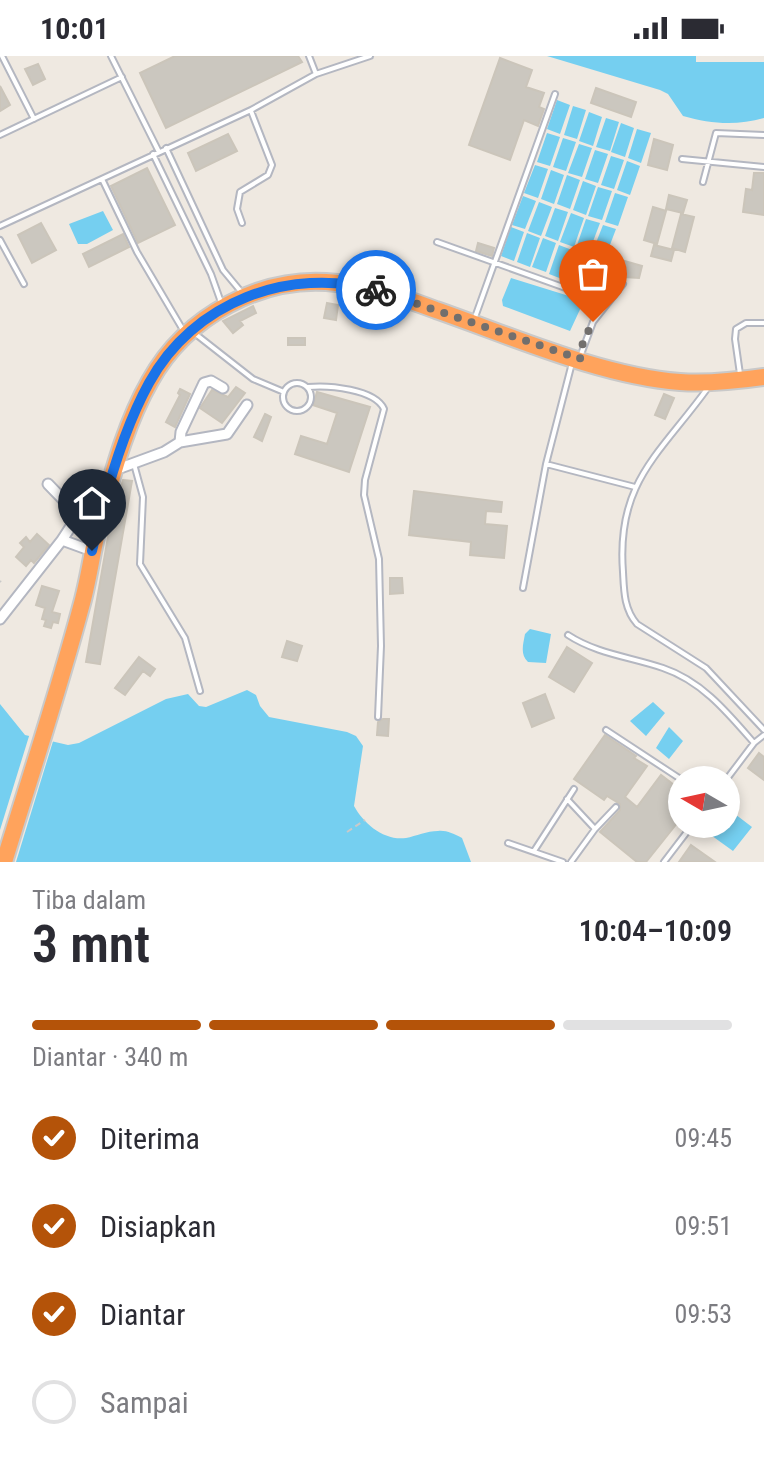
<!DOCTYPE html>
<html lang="id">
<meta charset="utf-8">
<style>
body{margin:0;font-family:"Roboto Condensed",sans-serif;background:#f2f2f3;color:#2b2b33;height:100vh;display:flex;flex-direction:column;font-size:30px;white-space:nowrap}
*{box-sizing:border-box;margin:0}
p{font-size:26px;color:#7c7c81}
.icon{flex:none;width:44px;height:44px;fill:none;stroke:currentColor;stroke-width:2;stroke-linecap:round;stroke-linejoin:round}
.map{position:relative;height:806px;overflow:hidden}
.drawer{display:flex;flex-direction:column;background:#fff;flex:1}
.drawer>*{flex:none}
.needle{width:52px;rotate:279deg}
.tools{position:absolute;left:668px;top:710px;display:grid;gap:16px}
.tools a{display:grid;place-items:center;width:72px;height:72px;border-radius:50%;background:#fff;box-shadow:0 4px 12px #0003;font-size:40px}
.pin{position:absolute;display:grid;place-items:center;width:68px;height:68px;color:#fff;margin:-82px -34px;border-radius:50% 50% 50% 0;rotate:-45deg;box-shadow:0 0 8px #0007}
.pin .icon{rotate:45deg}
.courier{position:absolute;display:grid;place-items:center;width:80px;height:80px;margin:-40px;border:6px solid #1a73e8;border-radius:50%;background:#fff;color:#222;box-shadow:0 2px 10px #0007}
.summary em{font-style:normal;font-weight:600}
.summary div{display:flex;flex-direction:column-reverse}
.summary{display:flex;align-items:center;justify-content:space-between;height:136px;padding:0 32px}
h1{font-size:52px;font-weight:600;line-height:60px}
.bar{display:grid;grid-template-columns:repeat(4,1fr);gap:12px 8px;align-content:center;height:96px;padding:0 32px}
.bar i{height:10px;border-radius:6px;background:#e1e1e2}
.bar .current{background:#b45309}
.bar p{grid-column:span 4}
ol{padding:0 32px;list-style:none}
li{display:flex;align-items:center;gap:24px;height:88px}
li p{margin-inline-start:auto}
li .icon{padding:8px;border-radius:50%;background:#b45309;color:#fff;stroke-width:4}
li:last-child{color:#7c7c81}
li i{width:44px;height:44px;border:4px solid #e1e1e2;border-radius:50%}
.status{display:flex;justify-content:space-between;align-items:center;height:56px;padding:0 40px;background:#fff;direction:ltr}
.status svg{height:22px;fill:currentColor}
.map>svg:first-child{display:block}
.water{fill:#75cff0}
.pier{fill:#efe9e1}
.building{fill:#cbc7bf;stroke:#cbc5ba;stroke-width:2}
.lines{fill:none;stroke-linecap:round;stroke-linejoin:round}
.lane-casing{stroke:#b4b7c1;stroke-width:8}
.street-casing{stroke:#b4b7c1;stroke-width:13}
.highway-casing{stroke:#c9c9c9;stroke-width:20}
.path{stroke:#c9c9c9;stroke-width:2;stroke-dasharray:6 4;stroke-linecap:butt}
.lane{stroke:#fff;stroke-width:4}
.street{stroke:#fff;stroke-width:9}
.highway{stroke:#ffa35c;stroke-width:16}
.done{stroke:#726f6d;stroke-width:8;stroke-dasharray:0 14.4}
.route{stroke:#1a73e8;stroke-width:10}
</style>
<div class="status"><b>10:01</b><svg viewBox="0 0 49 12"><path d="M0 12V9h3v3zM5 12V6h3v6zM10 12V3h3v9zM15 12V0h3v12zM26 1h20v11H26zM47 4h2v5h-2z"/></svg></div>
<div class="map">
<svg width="764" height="806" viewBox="0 0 764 806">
<rect width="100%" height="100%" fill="#efe9e1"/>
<path class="water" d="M 547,0 L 696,0 L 697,6 L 764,6 L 764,62 C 736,70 711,68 683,60 L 668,38 L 660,34 Z
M 557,44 L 570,49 L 560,78 L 547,73 Z
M 573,50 L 586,54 L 577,83 L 564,79 Z
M 589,56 L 602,61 L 593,90 L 579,85 Z
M 606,62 L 619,66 L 610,95 L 596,91 Z
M 621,67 L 634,72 L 625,101 L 611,96 Z
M 637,73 L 651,77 L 641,107 L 628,102 Z
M 547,77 L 560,81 L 550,110 L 537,106 Z
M 563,82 L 576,86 L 566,115 L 553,111 Z
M 579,88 L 592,92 L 582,121 L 568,117 Z
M 595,94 L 608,98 L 598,127 L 585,123 Z
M 611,100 L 624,104 L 614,133 L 601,129 Z
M 627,105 L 640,110 L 630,139 L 617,134 Z
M 535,109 L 548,113 L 538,142 L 524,137 Z
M 551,114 L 564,119 L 554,148 L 541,143 Z
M 567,119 L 580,124 L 570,153 L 557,148 Z
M 583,125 L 596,130 L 586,159 L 573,154 Z
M 598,131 L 612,135 L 602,164 L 588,160 Z
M 615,137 L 628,141 L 618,170 L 605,166 Z
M 523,140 L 536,145 L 525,173 L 512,169 Z
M 539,146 L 552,151 L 541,180 L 528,175 Z
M 555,152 L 568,156 L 558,185 L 545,180 Z
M 103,155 L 113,174 L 87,188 L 78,188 L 69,168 Z
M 571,157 L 584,162 L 574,191 L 560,186 Z
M 586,163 L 600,167 L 589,196 L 576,192 Z
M 603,169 L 616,173 L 605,202 L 592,197 Z
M 511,171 L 524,176 L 514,205 L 501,200 Z
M 527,177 L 540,182 L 530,211 L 517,206 Z
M 543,182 L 556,187 L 546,216 L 532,211 Z
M 559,189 L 572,194 L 562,223 L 549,218 Z
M 575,194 L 588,199 L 578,228 L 564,223 Z
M 591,200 L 605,205 L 594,234 L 581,229 Z
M 511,222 L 569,240 L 583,247 L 570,275 L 503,250 L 502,244 Z
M 530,573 L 551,578 L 546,607 L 528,606 C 520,598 523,589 525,578 Z
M 247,634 L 256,639 L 260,650 L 269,661 L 347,676 L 356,680 L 363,690 L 354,750 C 364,768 384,785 406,782 C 416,780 427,775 438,775 C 446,774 454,778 462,782 L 471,806 L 0,806 L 0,648 L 25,679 L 68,689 L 79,687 L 166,643 L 188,638 L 199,650 L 206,651 Z
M 653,646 L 665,657 L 646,680 L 630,665 Z
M 669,671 L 683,685 L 669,703 L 656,692 Z
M 727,752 L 752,771 L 733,795 L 708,777 L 715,768 L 726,768 Z"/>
<path class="pier" d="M 696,0 L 764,2 L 764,6 L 696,6 Z
M 30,677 L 54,682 L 16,806 L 0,806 L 0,774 Z"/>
<path class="building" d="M 175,0 L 298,0 L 302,6 L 166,72 L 140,17 Z
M 500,2 L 532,14 L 526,31 L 544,37 L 539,51 L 544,53 L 538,70 L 524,64 L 510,104 L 469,89 Z
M 38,8 L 45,23 L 33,29 L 25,13 Z
M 0,30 L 10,49 L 0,55 Z
M 596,32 L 636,46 L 631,61 L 591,47 Z
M 228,78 L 237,95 L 196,115 L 188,97 Z
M 654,83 L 673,89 L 667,114 L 648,109 Z
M 147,112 L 175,169 L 138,187 L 111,130 Z
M 754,117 L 764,117 L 764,159 L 743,156 L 746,133 L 752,134 Z
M 669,139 L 687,144 L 683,157 L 666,153 Z
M 653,151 L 666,155 L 657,188 L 644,184 Z
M 681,158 L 694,161 L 685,196 L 672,192 Z
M 41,167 L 56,194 L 32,207 L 18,179 Z
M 123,178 L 129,191 L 89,211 L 83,198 Z
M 478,187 L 494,192 L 492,200 L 476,195 Z
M 654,189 L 674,194 L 671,205 L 651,200 Z
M 621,204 L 642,210 L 639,222 L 624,221 L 625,217 L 618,215 Z
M 327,247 L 338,249 L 336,264 L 324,262 Z
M 381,247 L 396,252 L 394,261 L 379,258 Z
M 253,250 L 256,257 L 240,265 L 243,269 L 233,277 L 223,265 Z
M 288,282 L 305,282 L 305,289 L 288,289 Z
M 236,331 L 245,337 L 222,367 L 200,352 L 212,334 L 228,341 Z
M 180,333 L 190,338 L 175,371 L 166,366 L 180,339 L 178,337 Z
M 317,336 L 370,351 L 349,416 L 295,398 L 301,380 L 327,388 L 337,357 L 313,349 Z
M 664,338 L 674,342 L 665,363 L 655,359 Z
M 265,358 L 271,361 L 262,385 L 254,381 Z
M 123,424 L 132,425 L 100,608 L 86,606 L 111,464 Z
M 414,435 L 502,446 L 501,456 L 486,455 L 485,468 L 507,470 L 504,502 L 470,499 L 471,486 L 409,479 Z
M 37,478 L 49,489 L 34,507 L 31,504 L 26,510 L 16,501 L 24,491 L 20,487 L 26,481 L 30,486 Z
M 390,522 L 402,522 L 403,537 L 390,538 Z
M 42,530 L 59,535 L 52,556 L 60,558 L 58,567 L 53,566 L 51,572 L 44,570 L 46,564 L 42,563 L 45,552 L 36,549 Z
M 287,585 L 302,590 L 297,605 L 282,601 Z
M 567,591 L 592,607 L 574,636 L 549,621 Z
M 139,601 L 155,613 L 150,620 L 143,615 L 125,639 L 115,632 Z
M 545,638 L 554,662 L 532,671 L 523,647 Z
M 383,663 L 389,663 L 388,680 L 377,679 L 378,666 Z
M 605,679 L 636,700 L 634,702 L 647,710 L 625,741 L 637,751 L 661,719 L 682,735 L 682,761 L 646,806 L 637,806 L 600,776 L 620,754 L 620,748 L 607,740 L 604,744 L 574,723 Z
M 759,697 L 764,701 L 764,724 L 748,712 Z
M 691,789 L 715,806 L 679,806 Z"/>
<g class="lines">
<defs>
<path id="lane" d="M 2,0 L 34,63
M 111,0 L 159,96
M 309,0 L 316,18
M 0,79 L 122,21
M 166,92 L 223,214 L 243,238
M 153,98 L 211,218 L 222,249
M 682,103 L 764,111
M 102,123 L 137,196 L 183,274
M 703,126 L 716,77 L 764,79
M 242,167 L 237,153 L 240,136 L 268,119 L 272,109 L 251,55
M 0,170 L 251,54 L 316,18 L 370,0
M 0,184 L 24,228
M 437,186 L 588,240
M 474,264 L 555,38
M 193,276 L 253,323 L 284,336
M 580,301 L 593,266 L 623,228
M 572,307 L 546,408 L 635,431
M 740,318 L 735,283 L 736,273 L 746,267 L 764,267
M283 341a14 14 0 1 1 28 0a14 14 0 1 1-28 0Z
M 308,331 C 328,329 375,333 384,353 L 365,424 L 364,439 L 379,503 L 381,590 L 378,661
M 707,333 C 660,398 616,426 623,516 C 624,535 624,553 637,568 L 706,612 L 764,674
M 134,408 L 143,441 L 140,508 L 185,582 L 200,635
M 523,532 L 546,408
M 568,579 C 597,598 631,601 663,612 C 702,625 728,657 754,687
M 606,674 L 682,724
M 726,724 L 754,687 L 764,679
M 567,743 L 595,773
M 508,787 L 563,806
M 534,795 L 574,733
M 571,806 L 595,773 L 616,751
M 664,806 L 693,768"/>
<path id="street" d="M 180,386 L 181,376 L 204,327 L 211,325 L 223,332
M 115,414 L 164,396 L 180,386 L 227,378 L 247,349
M 48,428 L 76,457 L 75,464 L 62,484
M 0,563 L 62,484 L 92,495"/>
<path id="highway" d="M 4,806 C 30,721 58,637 81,551 C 90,520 93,487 102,456 C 114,413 127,365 150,325 C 186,260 262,218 337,227 C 372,231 404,242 436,254 C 511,280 601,320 680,326 C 708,328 736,325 764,321"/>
</defs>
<use href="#lane" class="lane-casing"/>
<use href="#street" class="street-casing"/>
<use href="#highway" class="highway-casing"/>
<path class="path" d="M 0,525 L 1,526
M 347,776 L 365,764"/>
<use href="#lane" class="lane"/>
<use href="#street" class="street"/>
<use href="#highway" class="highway"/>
</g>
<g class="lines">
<path class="done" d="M 376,234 L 580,303 L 583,286 L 593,266"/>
<path class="route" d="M 92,495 C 104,442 123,374 149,327 C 193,246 289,210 376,234"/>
</g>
</svg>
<div class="tools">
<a><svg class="needle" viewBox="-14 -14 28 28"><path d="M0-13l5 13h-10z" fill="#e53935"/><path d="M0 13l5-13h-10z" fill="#7c7c81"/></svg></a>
</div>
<div class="pin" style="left:593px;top:266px;background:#ea580c"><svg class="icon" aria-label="bag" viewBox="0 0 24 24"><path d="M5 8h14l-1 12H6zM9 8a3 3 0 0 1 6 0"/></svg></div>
<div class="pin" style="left:92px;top:495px;background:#1f2937"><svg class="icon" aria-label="home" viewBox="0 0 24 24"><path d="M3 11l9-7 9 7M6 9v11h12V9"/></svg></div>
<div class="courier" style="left:376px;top:234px"><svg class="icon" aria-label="bike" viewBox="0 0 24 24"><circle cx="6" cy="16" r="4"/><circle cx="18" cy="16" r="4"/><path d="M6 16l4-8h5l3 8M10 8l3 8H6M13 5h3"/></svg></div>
</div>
<section class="drawer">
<div class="summary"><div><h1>3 mnt</h1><p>Tiba dalam</p></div><em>10:04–10:09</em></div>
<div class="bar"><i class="current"></i><i class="current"></i><i class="current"></i><i></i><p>Diantar · 340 m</p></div>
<ol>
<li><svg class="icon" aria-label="check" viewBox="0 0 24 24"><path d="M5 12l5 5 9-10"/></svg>Diterima<p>09:45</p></li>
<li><svg class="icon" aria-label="check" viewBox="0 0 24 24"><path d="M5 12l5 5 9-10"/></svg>Disiapkan<p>09:51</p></li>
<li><svg class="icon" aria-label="check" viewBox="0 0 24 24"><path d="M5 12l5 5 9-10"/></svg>Diantar<p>09:53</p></li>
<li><i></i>Sampai</li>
</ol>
</section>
